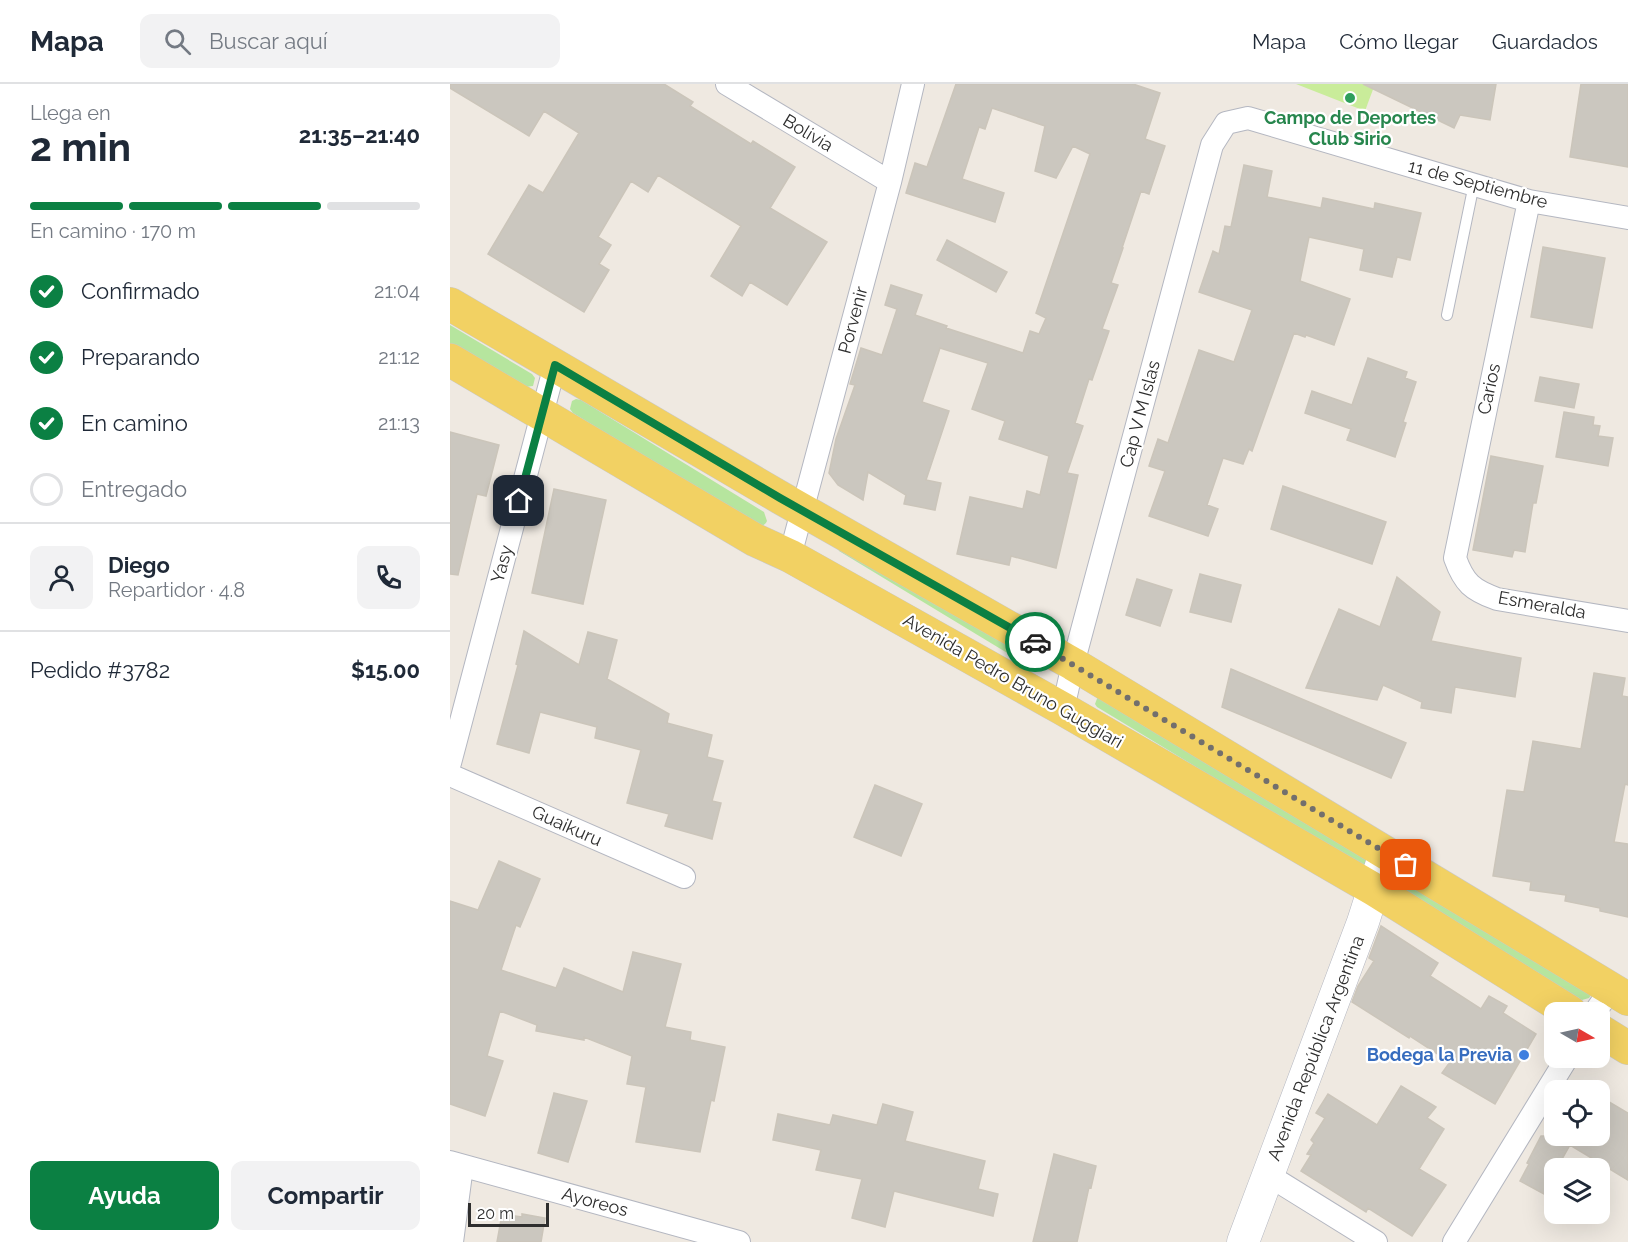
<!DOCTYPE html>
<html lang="es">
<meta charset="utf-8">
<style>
body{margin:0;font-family:Raleway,sans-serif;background:#f2f2f3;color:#1f2937;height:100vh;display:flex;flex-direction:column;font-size:22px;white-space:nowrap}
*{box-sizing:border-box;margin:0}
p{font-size:20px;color:#747a83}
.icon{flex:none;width:33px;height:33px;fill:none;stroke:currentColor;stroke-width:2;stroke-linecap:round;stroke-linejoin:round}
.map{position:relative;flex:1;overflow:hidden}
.panel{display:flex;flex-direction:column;background:#fff;width:450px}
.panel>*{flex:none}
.needle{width:39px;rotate:99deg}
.buttons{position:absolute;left:1094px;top:918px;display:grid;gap:12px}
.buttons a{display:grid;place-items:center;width:66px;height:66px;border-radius:12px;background:#fff;box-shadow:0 6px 24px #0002;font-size:30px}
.scale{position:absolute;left:18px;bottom:15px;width:81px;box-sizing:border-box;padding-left:6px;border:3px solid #2e2e2e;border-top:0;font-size:16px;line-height:21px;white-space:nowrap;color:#2e2e2e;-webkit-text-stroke:4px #fff;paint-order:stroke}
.pin{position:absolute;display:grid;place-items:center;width:51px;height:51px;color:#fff;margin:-26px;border-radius:12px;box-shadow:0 3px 9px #0006}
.courier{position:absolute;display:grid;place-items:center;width:60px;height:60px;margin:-30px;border:4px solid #0b8043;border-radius:50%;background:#fff;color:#222;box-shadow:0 2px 8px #0007}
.overview em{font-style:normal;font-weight:700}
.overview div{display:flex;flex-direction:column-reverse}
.overview{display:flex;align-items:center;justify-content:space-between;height:102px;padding:0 30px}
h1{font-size:39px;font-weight:700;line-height:45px}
.bar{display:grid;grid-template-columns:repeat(4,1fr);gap:9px 6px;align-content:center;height:72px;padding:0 30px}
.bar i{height:8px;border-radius:4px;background:#e0e1e3}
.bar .on{background:#0b8043}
.bar p{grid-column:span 4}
.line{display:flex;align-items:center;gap:15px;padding:0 30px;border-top:2px solid #e0e1e3}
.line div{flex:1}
.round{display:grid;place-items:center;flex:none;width:63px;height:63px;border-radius:12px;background:#f2f2f3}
ol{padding:0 30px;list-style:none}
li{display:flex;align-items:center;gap:18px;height:66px}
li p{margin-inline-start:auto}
li .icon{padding:6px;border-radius:50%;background:#0b8043;color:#fff;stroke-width:4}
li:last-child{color:#747a83}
li i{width:33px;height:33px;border:3px solid #e0e1e3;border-radius:50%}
.button{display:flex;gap:12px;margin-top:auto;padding:12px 30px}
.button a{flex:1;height:69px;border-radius:12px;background:#0b8043;color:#fff;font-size:24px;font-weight:700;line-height:69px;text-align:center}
.button a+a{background:#f2f2f3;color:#1f2937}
header{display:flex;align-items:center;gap:36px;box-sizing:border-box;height:84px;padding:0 30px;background:#fff;border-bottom:2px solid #e0e1e3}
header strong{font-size:28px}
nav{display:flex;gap:33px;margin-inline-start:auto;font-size:21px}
.search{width:420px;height:54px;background:#f2f2f3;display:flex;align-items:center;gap:15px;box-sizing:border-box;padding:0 21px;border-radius:12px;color:#747a83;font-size:22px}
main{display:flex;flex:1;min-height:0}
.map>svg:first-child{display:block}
.green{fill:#b6e59e}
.pitch{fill:#c9ec9a}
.building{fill:#cbc7bf;stroke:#cbc5ba;stroke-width:1.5}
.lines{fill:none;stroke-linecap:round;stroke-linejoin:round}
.lane-casing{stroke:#b4b7c1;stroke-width:12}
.street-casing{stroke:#b4b7c1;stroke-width:24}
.secondary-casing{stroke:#b4b7c1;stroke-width:33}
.primary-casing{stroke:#c9c9c9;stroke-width:34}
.lane{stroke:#fff;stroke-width:10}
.street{stroke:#fff;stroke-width:22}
.secondary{stroke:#fff;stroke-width:32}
.primary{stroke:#f2d163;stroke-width:33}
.done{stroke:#726f6d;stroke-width:6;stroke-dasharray:0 10.8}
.route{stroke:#0b8043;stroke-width:8}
.leisure-dot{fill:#2e9e5b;stroke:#fff;stroke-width:2}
.shop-dot{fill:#3f7fe0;stroke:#fff;stroke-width:2}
.labels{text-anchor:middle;stroke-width:4.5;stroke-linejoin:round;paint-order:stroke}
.leisure-label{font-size:18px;font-weight:bold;fill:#27864d;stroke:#fff}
.street-label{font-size:18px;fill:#2e2e2e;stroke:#fff}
.shop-label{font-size:18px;font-weight:bold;fill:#366cbe;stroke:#fff;text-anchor:end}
</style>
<header>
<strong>Mapa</strong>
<div class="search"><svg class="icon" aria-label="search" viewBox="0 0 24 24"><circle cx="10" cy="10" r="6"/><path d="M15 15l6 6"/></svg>Buscar aquí</div>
<nav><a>Mapa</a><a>Cómo llegar</a><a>Guardados</a></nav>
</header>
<main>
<section class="panel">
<div class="overview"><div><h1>2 min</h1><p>Llega en</p></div><em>21:35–21:40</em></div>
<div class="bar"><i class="on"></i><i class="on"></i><i class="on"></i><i></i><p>En camino · 170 m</p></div>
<ol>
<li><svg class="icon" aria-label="check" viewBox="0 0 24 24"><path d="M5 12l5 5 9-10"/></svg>Confirmado<p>21:04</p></li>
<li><svg class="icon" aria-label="check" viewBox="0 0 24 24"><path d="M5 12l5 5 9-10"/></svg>Preparando<p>21:12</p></li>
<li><svg class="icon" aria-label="check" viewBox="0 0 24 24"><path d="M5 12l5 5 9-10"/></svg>En camino<p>21:13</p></li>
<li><i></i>Entregado</li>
</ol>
<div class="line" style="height:108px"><a class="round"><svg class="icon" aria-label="person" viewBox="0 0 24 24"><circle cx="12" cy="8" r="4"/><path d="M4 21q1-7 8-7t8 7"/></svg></a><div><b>Diego</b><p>Repartidor · 4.8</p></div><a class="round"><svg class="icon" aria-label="phone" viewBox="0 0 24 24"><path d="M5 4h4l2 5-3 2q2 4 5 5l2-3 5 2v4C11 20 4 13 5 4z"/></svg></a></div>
<div class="line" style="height:78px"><div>Pedido #3782</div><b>$15.00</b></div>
<div class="button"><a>Ayuda</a><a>Compartir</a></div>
</section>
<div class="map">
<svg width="1178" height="1158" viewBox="0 0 1178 1158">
<rect width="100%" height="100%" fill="#efe9e1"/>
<path class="green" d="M 0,241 L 82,290 L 85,294 L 83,302 L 75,303 L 0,259 Z
M 126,315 L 131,316 L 314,428 L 317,437 C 315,442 311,442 306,441 L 123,329 L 120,325 L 122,317 Z
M 388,464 L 595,582 L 593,585 L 587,587 L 389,467 Z
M 648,612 L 921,774 L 913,784 L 647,623 L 645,620 Z
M 956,798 L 1141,911 L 1139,914 L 1132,916 L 956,810 L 954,801 Z"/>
<path class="pitch" d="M 846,0 L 925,0 L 915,27 Z"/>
<path class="building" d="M 0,0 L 214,0 L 243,18 L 240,22 L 301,60 L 303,57 L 345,83 L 320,124 L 377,158 L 337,221 L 300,198 L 292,212 L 261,192 L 291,142 L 208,91 L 198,108 L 181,97 L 148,153 L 161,161 L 149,180 L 159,186 L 134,228 L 38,170 L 79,101 L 93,109 L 129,49 L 94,27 L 79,52 L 0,4 Z
M 506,0 L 683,0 L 710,9 L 695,55 L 715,62 L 699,110 L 691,107 L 672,164 L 673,164 L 661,199 L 668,201 L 652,245 L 659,247 L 642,296 L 639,295 L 625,339 L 633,342 L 617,389 L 628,391 L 606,484 L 561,472 L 559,481 L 507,470 L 520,413 L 573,425 L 577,407 L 590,411 L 599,372 L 549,355 L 555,337 L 522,325 L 538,279 L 490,264 L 472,318 L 499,327 L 476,396 L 491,399 L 485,426 L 454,420 L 456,411 L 418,388 L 413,416 L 388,401 L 379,389 L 386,355 L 405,301 L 400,300 L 411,264 L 432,271 L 447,225 L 435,221 L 441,201 L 472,211 L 465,231 L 497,242 L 496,244 L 573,269 L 580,247 L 589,250 L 596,234 L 586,229 L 640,70 L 623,62 L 606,94 L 585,87 L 595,42 L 542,24 L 535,45 L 529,43 L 512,95 L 554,109 L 545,138 L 456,109 L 465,79 L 477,83 Z
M 913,0 L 1046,0 L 1040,36 L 1010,31 L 1004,44 Z
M 1131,0 L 1178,0 L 1178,83 L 1120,73 Z
M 794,81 L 822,87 L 817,113 L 871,124 L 873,114 L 924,125 L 925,119 L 971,129 L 960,176 L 947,173 L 942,193 L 910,186 L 914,165 L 859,153 L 850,197 L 900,215 L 884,261 L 856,251 L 855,253 L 844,249 L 802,367 L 799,365 L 793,380 L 773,374 L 757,421 L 768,425 L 758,452 L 699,432 L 715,387 L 699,382 L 708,355 L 718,359 L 749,266 L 784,278 L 802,226 L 749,208 L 763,167 L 769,170 L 775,142 L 781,143 Z
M 497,156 L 557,188 L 546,208 L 487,176 Z
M 1093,163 L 1155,174 L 1142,244 L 1081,233 Z
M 918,274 L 957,288 L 955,294 L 966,298 L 953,338 L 956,339 L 945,373 L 897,356 L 901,345 L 855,329 L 862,307 L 902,321 Z
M 1090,293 L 1129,300 L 1124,324 L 1085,317 Z
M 1114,328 L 1144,333 L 1143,341 L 1150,342 L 1148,352 L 1163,354 L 1158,382 L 1106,373 Z
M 0,348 L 49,361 L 36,412 L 27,410 L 8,491 L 0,490 Z
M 1041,372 L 1093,382 L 1086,419 L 1083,419 L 1075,468 L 1064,466 L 1062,473 L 1023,466 Z
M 833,402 L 936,438 L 922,480 L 821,445 Z
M 104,405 L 156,416 L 133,520 L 82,509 Z
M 750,490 L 791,501 L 781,538 L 740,528 Z
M 947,493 L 990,528 L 981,557 L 1071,574 L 1065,613 L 1005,603 L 1001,629 L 971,624 L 972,618 L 933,601 L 927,616 L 856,604 L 889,525 L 930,543 Z
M 687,495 L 722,506 L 710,542 L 676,531 Z
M 74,547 L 129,581 L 138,548 L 167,556 L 157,595 L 219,630 L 217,639 L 262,651 L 257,673 L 273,677 L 262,717 L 271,719 L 262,755 L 215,742 L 219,730 L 177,719 L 191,666 L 145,654 L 147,643 L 90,628 L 79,669 L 47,660 L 68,581 L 66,580 Z
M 781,585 L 956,659 L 941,694 L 772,623 Z
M 1144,589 L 1175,594 L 1172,612 L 1178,613 L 1178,701 L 1175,700 L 1164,758 L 1178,760 L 1178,833 L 1150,827 L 1150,824 L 1115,817 L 1116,811 L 1080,806 L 1081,798 L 1043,792 L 1057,706 L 1074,708 L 1083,657 L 1131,665 Z
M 425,701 L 472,720 L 451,772 L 404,753 Z
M 49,777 L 90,795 L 70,843 L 66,841 L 51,886 L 106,904 L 114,884 L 173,908 L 183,868 L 231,880 L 215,943 L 241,948 L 240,956 L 275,963 L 264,1017 L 261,1016 L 250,1068 L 186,1058 L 196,1003 L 177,1000 L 182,972 L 134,953 L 134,956 L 86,947 L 87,941 L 50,927 L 37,972 L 53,977 L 35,1032 L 0,1020 L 0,817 L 28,826 Z
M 931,842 L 988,879 L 980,892 L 1031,925 L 1039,912 L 1057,922 L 1053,929 L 1086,950 L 1045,1020 L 992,989 L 1000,978 L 960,952 L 959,954 L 902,918 L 908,902 L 924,877 L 919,874 Z
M 951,1002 L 986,1023 L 977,1034 L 994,1045 L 969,1085 L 996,1101 L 962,1152 L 918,1124 L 916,1128 L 851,1087 L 861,1071 L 857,1070 L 864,1059 L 861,1056 L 875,1034 L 866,1029 L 878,1010 L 927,1041 Z
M 104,1009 L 137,1017 L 118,1078 L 88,1069 Z
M 1149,1012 L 1178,1029 L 1178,1096 L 1120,1061 L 1107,1084 L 1104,1084 L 1104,1091 L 1094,1110 L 1070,1097 L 1079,1080 L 1077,1079 L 1091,1052 L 1149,1052 Z
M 433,1020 L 463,1028 L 455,1057 L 535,1077 L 528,1105 L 548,1110 L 543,1132 L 444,1107 L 435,1143 L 402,1134 L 412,1095 L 366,1086 L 371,1066 L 323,1056 L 328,1030 L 380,1041 L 383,1031 L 427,1041 Z
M 604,1070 L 646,1082 L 641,1104 L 639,1103 L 627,1158 L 583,1158 Z
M 52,1130 L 72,1133 L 72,1130 L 95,1134 L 91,1158 L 47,1158 Z"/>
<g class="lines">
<defs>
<path id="lane" d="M 997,231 L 1024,100"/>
<path id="street" d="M 277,0 L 440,98
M 1079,117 L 1005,474 C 1014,499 1022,506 1047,515 L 1178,537
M 340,472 L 440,98 L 463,0
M 613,625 L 623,580 L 762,61 L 776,39 L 798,34 L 1079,117 L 1178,134
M 0,679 L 105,281
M 0,691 L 234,793
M 1145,928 L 1161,905
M 0,1078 L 289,1158
M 818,1091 L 926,1158
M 2,1158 L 12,1082
M 1004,1158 L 1117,974"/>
<path id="secondary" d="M 793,1158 L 913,838 L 935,769"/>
<path id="primary" d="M 0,220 L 331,414 L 623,580 L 1178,915
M 0,276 L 305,456 L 340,472 L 613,625 L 925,806 L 1120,928
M 1149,946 L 1178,964"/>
</defs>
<use href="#lane" class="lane-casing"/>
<use href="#street" class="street-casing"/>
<use href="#secondary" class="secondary-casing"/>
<use href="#primary" class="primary-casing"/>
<use href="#lane" class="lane"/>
<use href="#street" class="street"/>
<use href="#secondary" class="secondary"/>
<use href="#primary" class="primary"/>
</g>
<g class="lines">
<path class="done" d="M 585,558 L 956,781"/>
<path class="route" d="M 69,417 L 105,281 L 330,414 L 585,558"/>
</g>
<circle class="leisure-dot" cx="900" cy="14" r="6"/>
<circle class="shop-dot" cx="1074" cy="971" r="6"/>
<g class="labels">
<g class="leisure-label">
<text x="900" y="40">Campo de Deportes<tspan x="900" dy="21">Club Sirio</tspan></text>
</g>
<g class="street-label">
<text transform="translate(358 49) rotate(31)" y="6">Bolivia</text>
<text transform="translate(1028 100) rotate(15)" y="6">11 de Septiembre</text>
<text transform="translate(403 236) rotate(-75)" y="6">Porvenir</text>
<text transform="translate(1039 305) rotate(-78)" y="6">Carios</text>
<text transform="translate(690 330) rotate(-75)" y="6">Cap V M Islas</text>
<text transform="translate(52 480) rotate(-75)" y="6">Yasy</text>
<text transform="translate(1092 521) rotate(10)" y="6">Esmeralda</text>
<text transform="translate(563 597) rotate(30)" y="6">Avenida Pedro Bruno Guggiari</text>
<text transform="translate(117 742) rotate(24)" y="6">Guaikuru</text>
<text transform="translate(866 964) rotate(-69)" y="6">Avenida República Argentina</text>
<text transform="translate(145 1118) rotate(15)" y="6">Ayoreos</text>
</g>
<g class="shop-label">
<text x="1062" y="977">Bodega la Previa</text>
</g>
</g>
</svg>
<div class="buttons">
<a><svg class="needle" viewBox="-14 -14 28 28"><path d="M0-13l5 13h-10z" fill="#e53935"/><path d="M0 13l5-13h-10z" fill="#747a83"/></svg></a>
<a><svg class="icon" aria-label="locate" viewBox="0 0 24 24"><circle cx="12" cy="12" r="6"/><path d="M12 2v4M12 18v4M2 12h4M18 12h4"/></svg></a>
<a><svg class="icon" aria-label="layers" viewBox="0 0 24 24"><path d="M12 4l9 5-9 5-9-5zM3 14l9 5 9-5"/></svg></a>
</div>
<div class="scale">20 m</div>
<div class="pin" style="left:956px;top:781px;background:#ea580c"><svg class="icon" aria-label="bag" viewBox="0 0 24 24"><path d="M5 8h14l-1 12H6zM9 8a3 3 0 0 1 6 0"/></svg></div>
<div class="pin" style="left:69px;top:417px;background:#1f2937"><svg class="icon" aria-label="home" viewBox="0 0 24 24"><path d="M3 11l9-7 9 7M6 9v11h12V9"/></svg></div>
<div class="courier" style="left:585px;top:558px"><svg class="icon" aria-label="car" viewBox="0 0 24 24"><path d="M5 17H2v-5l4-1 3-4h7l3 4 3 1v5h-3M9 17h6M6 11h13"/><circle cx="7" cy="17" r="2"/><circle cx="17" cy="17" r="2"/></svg></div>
</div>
</main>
